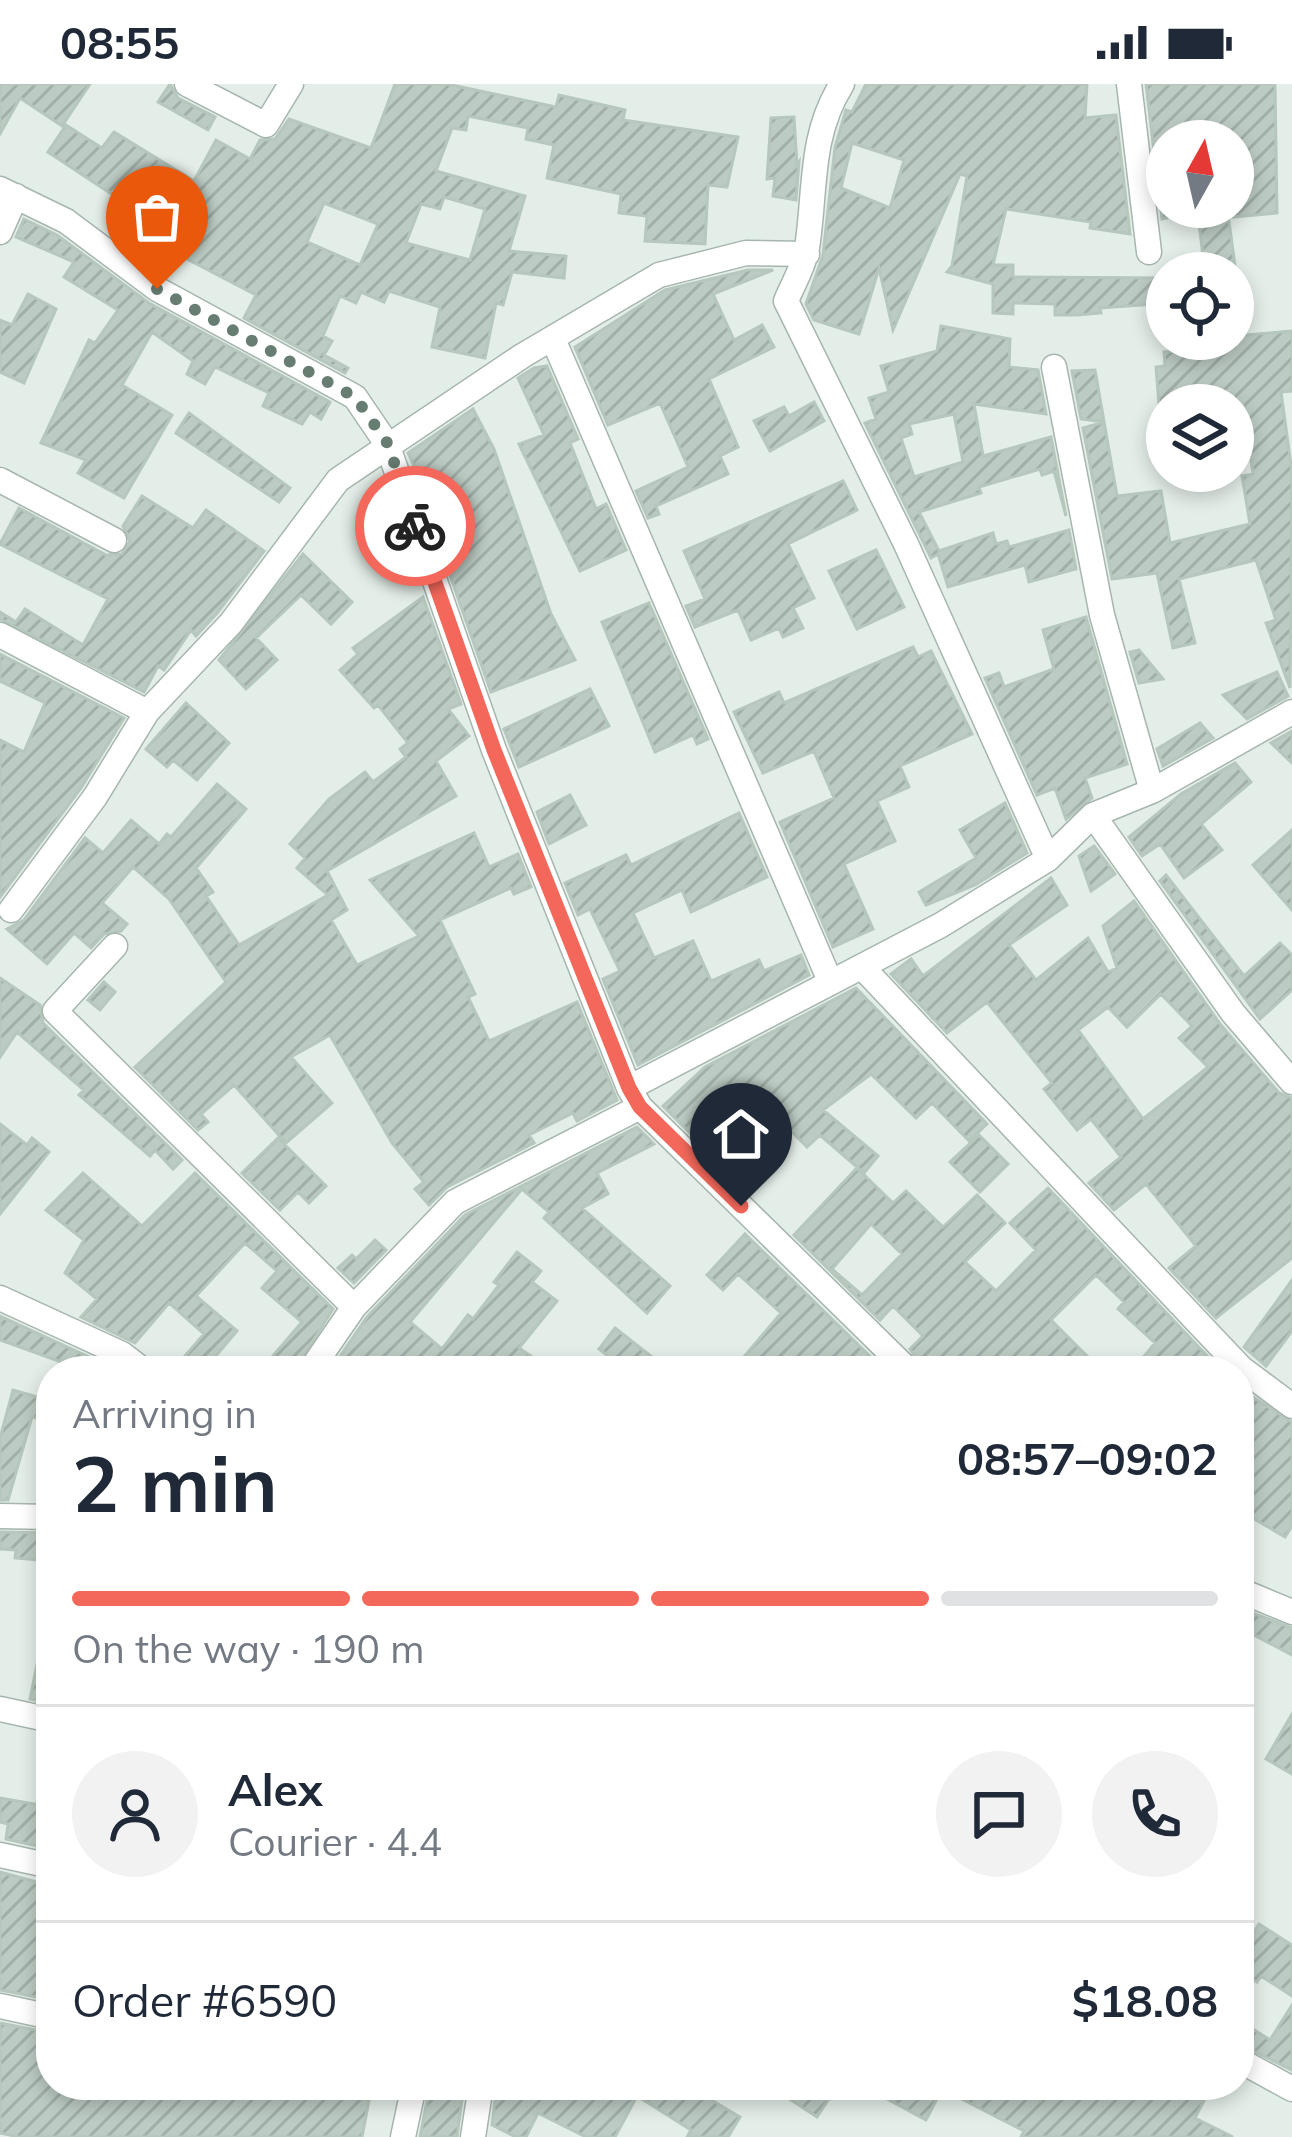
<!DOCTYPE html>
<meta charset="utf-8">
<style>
body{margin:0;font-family:Mulish,sans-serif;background:#f2f2f3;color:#1f2937;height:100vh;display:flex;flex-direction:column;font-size:45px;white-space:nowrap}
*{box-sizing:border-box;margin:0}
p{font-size:39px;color:#747a83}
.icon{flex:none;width:66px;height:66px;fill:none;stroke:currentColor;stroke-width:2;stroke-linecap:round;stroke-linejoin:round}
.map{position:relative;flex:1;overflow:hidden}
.sheet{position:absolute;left:36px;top:1272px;width:1218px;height:744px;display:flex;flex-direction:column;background:#fff;border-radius:48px;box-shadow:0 6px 18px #0003}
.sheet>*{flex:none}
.needle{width:78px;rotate:8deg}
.fabs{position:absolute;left:1146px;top:36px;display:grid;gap:24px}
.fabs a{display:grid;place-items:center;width:108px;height:108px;border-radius:50%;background:#fff;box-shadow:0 6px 18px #0003;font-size:60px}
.pin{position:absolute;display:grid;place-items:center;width:102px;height:102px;color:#fff;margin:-123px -51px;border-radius:50% 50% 50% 0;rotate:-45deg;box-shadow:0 0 12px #0007}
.pin .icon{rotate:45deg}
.courier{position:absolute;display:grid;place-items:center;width:120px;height:120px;margin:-60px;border:9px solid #f4685b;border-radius:50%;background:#fff;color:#222;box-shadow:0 3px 15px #0007}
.head em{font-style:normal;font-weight:700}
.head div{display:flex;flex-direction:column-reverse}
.head{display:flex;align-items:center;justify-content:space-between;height:204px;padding:0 36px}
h1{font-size:78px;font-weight:700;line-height:90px}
.bar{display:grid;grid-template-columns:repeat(4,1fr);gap:18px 12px;align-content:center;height:144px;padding:0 36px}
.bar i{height:15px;border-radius:9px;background:#e0e1e3}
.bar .current{background:#f4685b}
.bar p{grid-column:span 4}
.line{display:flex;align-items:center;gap:30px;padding:0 36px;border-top:3px solid #e0e1e3}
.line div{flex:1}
.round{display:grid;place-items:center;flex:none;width:126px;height:126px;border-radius:63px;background:#f2f2f3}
.status{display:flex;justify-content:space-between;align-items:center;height:84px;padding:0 60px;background:#fff;direction:ltr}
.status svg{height:33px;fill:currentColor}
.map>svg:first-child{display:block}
.building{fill:url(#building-hatch);stroke:#b6c7bd;stroke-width:3;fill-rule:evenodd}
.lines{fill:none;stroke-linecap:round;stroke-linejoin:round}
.street-casing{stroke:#a6b6ae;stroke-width:27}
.street{stroke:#fff;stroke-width:24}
.done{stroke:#677d72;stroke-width:12;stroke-dasharray:0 21.6}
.route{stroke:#f4685b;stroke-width:15}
</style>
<div class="status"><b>08:55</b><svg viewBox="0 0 49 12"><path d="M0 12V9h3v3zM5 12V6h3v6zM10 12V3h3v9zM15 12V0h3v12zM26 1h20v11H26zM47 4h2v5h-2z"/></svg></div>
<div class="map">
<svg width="1292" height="2053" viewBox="0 0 1292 2053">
<defs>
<pattern id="building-hatch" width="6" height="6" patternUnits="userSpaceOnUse" patternTransform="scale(3)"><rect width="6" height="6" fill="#bccbc3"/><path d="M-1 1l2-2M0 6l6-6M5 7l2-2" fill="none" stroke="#a1afa8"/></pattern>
</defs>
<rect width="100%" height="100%" fill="#e4eee8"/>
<path class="building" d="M 0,0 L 90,0 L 62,42 L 20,14 L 0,50 Z
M 170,0 L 178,14 L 215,33 L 208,46 L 158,18 Z
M 395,0 L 447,0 L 556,23 L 559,11 L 625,26 L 623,36 L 738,53 L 727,103 L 708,101 L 705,160 L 645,157 L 647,132 L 619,129 L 621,110 L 547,94 L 554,61 L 526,55 L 528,44 L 468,32 L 466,46 L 452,44 L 436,87 L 525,112 L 509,167 L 566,172 L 564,194 L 512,188 L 503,221 L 496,219 L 485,274 L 432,263 L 440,223 L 389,207 L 384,218 L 361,208 L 356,219 L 340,212 L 323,252 L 332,257 L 324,271 L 348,284 L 345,289 L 244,234 L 256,211 L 164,163 L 160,187 L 148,178 L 166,146 L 48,68 L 66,41 L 102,64 L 114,48 L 194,97 L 216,56 L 250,75 L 260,56 L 275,55 L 289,35 L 371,64 ZM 444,113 L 485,125 L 470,176 L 406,159 L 421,120 L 440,125 ZM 324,119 L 378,140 L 360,181 L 307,158 Z
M 866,0 L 1087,0 L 1085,34 L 1116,31 L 1130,150 L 1090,144 L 1091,138 L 1006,125 L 993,181 L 1013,181 L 1013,193 L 1167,194 L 1167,219 L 1100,224 L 1101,229 L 1077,231 L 1055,231 L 1055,220 L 1013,219 L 1013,230 L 993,229 L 993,200 L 947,188 L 952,182 L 967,92 L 960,90 L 893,246 L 879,184 L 859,250 L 814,236 L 806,220 L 823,171 L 835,63 L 846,26 L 852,28 ZM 852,59 L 904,76 L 890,124 L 841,104 Z
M 1146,0 L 1275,0 L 1277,129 L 1233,133 L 1233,57 L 1167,57 L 1167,134 L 1162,135 Z
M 794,33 L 797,81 L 799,78 L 796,116 L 773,112 L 775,94 L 767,95 L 771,34 Z
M 1197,123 L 1227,123 L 1236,189 L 1205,189 Z
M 24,135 L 57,151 L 149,219 L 330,318 L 321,335 L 310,328 L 302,340 L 263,322 L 269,309 L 215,283 L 205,300 L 187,290 L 193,277 L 152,248 L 122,301 L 172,331 L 124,414 L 78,389 L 86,376 L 41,359 L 89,256 L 95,259 L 118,226 L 64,193 L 74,178 L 16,153 Z
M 748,186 L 773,186 L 713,210 L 734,256 L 762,241 L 774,263 L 709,295 L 738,363 L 720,372 L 728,390 L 656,422 L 659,430 L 648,434 L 636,407 L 688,383 L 660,319 L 608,341 L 575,263 L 665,206 Z
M 28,210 L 56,225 L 24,299 L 0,288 L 0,236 L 12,241 Z
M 941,242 L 1010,255 L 1009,283 L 1038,286 L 1046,330 L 974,320 L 983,372 L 1051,353 L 1066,432 L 1054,387 L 1042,391 L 1040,385 L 979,403 L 981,409 L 919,428 L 939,467 L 993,449 L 996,460 L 1007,457 L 1009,463 L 1069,446 L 1076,485 L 1029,498 L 1025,481 L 948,503 L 938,470 L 931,474 L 865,339 L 876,335 L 869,314 L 889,308 L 881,282 L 937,267 ZM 954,330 L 963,378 L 914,393 L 901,354 L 912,350 L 909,340 Z
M 1292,247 L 1292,307 L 1281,308 L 1292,388 L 1290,604 L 1266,539 L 1276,536 L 1256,476 L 1179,495 L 1195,559 L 1173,564 L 1157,489 L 1112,495 L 1083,344 L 1104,338 L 1081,335 L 1072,287 L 1095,286 L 1117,412 L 1161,407 L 1170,459 L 1250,440 L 1242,392 L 1253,390 L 1243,321 L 1159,321 L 1156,283 L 1165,282 L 1164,268 L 1235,264 L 1234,252 Z
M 547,282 L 578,355 L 570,359 L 596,425 L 606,420 L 626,466 L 580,487 L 519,360 L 544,351 L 518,294 L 534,284 Z
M 814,318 L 824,337 L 770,367 L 754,337 L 784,323 L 789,332 Z
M 473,325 L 494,365 L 551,530 L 575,576 L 491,608 L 424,417 L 430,415 L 408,369 Z
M 189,329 L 290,404 L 279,418 L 176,349 Z
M 843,397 L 857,426 L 788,460 L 814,514 L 793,524 L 803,544 L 783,553 L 779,544 L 751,556 L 738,526 L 695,543 L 686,522 L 705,515 L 684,467 Z
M 142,412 L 193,444 L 206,426 L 264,467 L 218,528 L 196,552 L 191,546 L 164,586 L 158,582 L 144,608 L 0,535 L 0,528 L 16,538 L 25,525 L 83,561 L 108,515 L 0,460 L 19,424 L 106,471 L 122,470 L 130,457 L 123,442 Z
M 876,466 L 904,523 L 857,545 L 829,487 Z
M 303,470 L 352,518 L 331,540 L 301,511 L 256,554 L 277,576 L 246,605 L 219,576 Z
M 423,513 L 461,620 L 448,625 L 469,652 L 436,677 L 456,712 L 327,787 L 347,826 L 331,836 L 357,881 L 419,852 L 370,796 L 474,749 L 489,783 L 518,770 L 531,803 L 514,810 L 511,804 L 440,836 L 475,910 L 468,913 L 489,957 L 577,918 L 617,1016 L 577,1037 L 573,1029 L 529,1051 L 534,1059 L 447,1103 L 429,1121 L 415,1105 L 424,1098 L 392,1059 L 330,951 L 291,973 L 332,1019 L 286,1059 L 234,1001 L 201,1030 L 208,1038 L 198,1046 L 135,983 L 226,898 L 169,815 L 133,783 L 102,819 L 127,840 L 121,847 L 104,850 L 91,864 L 74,849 L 47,880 L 7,845 L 24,836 L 85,754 L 103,769 L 131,736 L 159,760 L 167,750 L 171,753 L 217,700 L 246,725 L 196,784 L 213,808 L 206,812 L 239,861 L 328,811 L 297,784 L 305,774 L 290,760 L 329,715 L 365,688 L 373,698 L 406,673 L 400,665 L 408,659 L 378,621 L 374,624 L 340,586 L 358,570 L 353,564 Z
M 649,519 L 708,655 L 697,660 L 693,651 L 655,668 L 602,538 Z
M 1086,533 L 1127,680 L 1085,694 L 1092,714 L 1066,735 L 1055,704 L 1037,711 L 985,594 L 999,589 L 1004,603 L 1054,585 L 1043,546 Z
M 913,563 L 918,573 L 931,567 L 972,650 L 900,682 L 909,703 L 877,717 L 895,757 L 844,780 L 873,845 L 833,863 L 780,738 L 834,714 L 814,667 L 763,689 L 734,628 L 779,608 L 784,619 Z
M 1139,566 L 1163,595 L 1139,599 L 1130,568 Z
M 0,570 L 124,634 L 81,704 L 0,813 L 0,656 L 24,668 L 45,619 L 0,597 Z
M 1277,588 L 1288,612 L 1247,635 L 1223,611 Z
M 590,605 L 609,642 L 519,683 L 504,645 Z
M 186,619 L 229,659 L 197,696 L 173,676 L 167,683 L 146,665 Z
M 1200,639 L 1213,654 L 1163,682 L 1157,665 Z
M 1292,647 L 1292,679 L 1271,659 Z
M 1235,679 L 1251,698 L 1201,740 L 1222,766 L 1184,794 L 1160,760 L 1142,772 L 1129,753 L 1181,710 Z
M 570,711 L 586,741 L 549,760 L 537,728 Z
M 1005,719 L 1027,769 L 975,801 L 926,821 L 919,808 L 976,774 L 960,746 Z
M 739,729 L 767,793 L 691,828 L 682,806 L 633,829 L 654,874 L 693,857 L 711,897 L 759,876 L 764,887 L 801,871 L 809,891 L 638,981 L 603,895 L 620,887 L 590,825 L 578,831 L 565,799 L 626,771 L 631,781 Z
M 1292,746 L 1292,826 L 1253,781 Z
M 1094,762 L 1115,790 L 1091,807 L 1079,772 Z
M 1166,791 L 1244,892 L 1280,859 L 1292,871 L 1292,906 L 1260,935 L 1160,797 Z
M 1051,794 L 1067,821 L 1009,861 L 1036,896 L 1088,854 L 1108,888 L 1117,884 L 1103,842 L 1134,817 L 1220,940 L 1279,1009 L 1292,1014 L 1292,1174 L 1216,1234 L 1169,1184 L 1196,1162 L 1146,1100 L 1114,1126 L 1089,1099 L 1121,1073 L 1091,1035 L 1077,1046 L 1044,1005 L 1052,999 L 987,918 L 947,949 L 891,890 L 911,875 L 923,892 ZM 1161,910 L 1192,942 L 1179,954 L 1208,983 L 1143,1035 L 1078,946 L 1108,923 L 1127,943 Z
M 0,894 L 40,921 L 43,939 L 182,1076 L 173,1085 L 155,1066 L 150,1072 L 79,1011 L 84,1006 L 17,948 L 0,973 Z
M 104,898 L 115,908 L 100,926 L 88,916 Z
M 856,904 L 987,1040 L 969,1057 L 932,1019 L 916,1034 L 871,990 L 823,1026 L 878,1072 L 864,1089 L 820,1051 L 807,1063 L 787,1043 L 752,1077 L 743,1067 L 725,1084 L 663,1022 L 705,983 Z
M 0,1040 L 27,1061 L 32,1054 L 49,1068 L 0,1130 Z
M 637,1043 L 654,1060 L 597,1089 L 608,1110 L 582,1124 L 670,1202 L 647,1229 L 544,1134 L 549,1128 L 522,1105 L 410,1238 L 442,1265 L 468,1231 L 473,1235 L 499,1201 L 494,1198 L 517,1168 L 541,1187 L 532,1198 L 557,1217 L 519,1264 L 553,1287 L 330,1287 L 367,1233 L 465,1131 Z
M 979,1051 L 1008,1080 L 980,1108 L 950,1078 Z
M 278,1054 L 326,1102 L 309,1119 L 298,1108 L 280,1126 L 242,1089 Z
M 857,1084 L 893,1119 L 906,1107 L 943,1143 L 977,1111 L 1005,1139 L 965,1178 L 996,1207 L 1036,1166 L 1010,1139 L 1048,1104 L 1210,1275 L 1199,1287 L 1132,1287 L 1155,1259 L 1118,1225 L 1124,1218 L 1096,1191 L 1051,1236 L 1102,1287 L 925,1287 L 910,1265 L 923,1252 L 893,1222 L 880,1236 L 794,1151 ZM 871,1140 L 902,1170 L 862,1211 L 832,1185 Z
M 83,1089 L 142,1142 L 195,1089 L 333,1225 L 294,1287 L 260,1287 L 302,1238 L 262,1204 L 277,1187 L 245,1159 L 196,1212 L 237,1247 L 203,1287 L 172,1287 L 204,1250 L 169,1219 L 135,1259 L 81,1233 L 97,1215 L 65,1189 L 84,1156 L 46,1126 Z
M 745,1150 L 885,1287 L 732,1287 L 781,1229 L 738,1190 L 723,1206 L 707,1191 Z
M 375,1156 L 386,1166 L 354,1199 L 338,1184 L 352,1171 L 356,1175 Z
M 1292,1196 L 1292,1247 L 1266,1282 L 1244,1263 Z
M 0,1232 L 113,1284 L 86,1287 L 0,1256 Z
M 615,1244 L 670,1287 L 627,1287 L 599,1265 Z
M 13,1306 L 51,1317 L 51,1338 L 32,1333 L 8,1416 L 0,1416 L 0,1354 Z
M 1245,1308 L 1292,1338 L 1292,1442 L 1285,1453 L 1239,1426 L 1239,1316 Z
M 0,1448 L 51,1449 L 51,1477 L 15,1474 L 16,1466 L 0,1465 Z
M 1239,1524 L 1292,1544 L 1292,1571 L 1239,1543 Z
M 41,1561 L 51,1562 L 51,1619 L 30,1615 Z
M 1292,1630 L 1292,1690 L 1266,1675 Z
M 0,1714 L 51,1723 L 51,1765 L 6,1755 L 8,1740 L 0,1738 Z
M 0,1788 L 51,1802 L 51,1916 L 0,1906 Z
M 1259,1840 L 1292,1861 L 1292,1912 L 1261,1892 L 1257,1898 L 1239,1887 L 1239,1847 L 1250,1854 Z
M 1292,1921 L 1292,1986 L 1239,1960 L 1239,1936 L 1270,1956 Z
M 0,1939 L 51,1949 L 51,2001 L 269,2001 L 314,2013 L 316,2001 L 372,2001 L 362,2053 L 19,2053 L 0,2049 Z
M 430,2001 L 451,2001 L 450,2005 L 463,2008 L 457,2053 L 420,2053 Z
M 497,2001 L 686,2001 L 740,2033 L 728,2053 L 687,2053 L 691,2046 L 637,2012 L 615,2053 L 586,2053 L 538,2029 L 526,2053 L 516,2053 L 492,2041 Z
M 768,2001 L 838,2001 L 817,2033 Z
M 861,2001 L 1009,2001 L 1040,2017 L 1049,2001 L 1075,2001 L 1095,2011 L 1100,2001 L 1212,2001 L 1195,2034 L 1233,2053 L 1021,2053 L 1024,2047 L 942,2005 L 926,2036 Z"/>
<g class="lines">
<defs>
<path id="street" d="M 187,0 L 266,41 L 291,0
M 842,0 C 809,52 816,106 807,164 C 804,182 793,200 786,217 L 906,460 L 1048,775
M 1129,0 L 1149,168
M 0,105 L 66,137 L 157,205 L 355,313 L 387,360 L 494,666 L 629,1004
M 0,148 L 16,112
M 553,255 L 830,897
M 1054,283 L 1102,531 L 1152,707
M 0,396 L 114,456
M 0,551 L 147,628
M 1093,731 L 1233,929 L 1292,998
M 11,826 L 95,713 L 147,628 L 231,539 L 338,396 L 522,272 L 659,191 L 746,169 L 807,170
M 115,862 L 55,927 L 354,1223
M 863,884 L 1241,1284 L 1292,1322
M 640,1023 L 909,1287
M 0,1214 L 122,1270 L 144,1287
M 310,1287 L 354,1223 L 455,1118 L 640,1023 L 629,1004 L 941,841 L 1048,775 L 1093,731 L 1152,707 L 1292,628
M 0,1432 L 51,1433
M 1239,1506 L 1292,1528
M 0,1625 L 51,1636
M 0,1771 L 51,1782
M 0,1922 L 51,1933
M 1239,1976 L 1292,2005
M 403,2053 L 414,2001
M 473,2053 L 481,2001"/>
</defs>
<use href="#street" class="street-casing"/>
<use href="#street" class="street"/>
</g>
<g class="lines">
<path class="done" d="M 157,205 L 355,313 L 388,360 L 415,442"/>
<path class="route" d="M 415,442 L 494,666 L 629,1004 L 640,1023 L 741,1122"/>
</g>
</svg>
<div class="fabs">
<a><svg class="needle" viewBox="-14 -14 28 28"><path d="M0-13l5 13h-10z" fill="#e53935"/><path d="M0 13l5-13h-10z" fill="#747a83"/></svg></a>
<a><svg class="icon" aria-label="locate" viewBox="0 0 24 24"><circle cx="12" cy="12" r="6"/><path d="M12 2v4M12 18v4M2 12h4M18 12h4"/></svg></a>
<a><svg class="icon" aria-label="layers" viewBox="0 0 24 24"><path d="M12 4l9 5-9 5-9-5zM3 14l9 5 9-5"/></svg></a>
</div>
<div class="pin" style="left:157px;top:205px;background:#ea580c"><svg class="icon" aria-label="bag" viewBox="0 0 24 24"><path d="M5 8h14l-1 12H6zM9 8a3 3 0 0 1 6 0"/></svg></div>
<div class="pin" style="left:741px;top:1122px;background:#1f2937"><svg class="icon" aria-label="home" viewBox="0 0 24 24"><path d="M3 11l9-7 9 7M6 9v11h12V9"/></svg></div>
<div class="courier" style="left:415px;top:442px"><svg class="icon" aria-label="bike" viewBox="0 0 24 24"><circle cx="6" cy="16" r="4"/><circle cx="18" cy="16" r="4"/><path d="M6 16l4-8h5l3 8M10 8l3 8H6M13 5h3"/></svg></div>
<section class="sheet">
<div class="head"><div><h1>2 min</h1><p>Arriving in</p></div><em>08:57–09:02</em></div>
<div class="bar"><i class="current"></i><i class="current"></i><i class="current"></i><i></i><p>On the way · 190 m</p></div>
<div class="line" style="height:216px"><a class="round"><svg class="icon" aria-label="person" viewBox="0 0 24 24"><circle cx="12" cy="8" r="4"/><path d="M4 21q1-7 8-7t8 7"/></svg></a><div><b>Alex</b><p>Courier · 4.4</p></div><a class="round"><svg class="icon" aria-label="chat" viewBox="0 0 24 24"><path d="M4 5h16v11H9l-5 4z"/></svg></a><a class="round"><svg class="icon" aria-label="phone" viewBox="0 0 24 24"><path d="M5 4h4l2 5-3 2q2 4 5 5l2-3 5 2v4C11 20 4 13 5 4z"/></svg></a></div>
<div class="line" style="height:156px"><div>Order #6590</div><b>$18.08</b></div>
</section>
</div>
